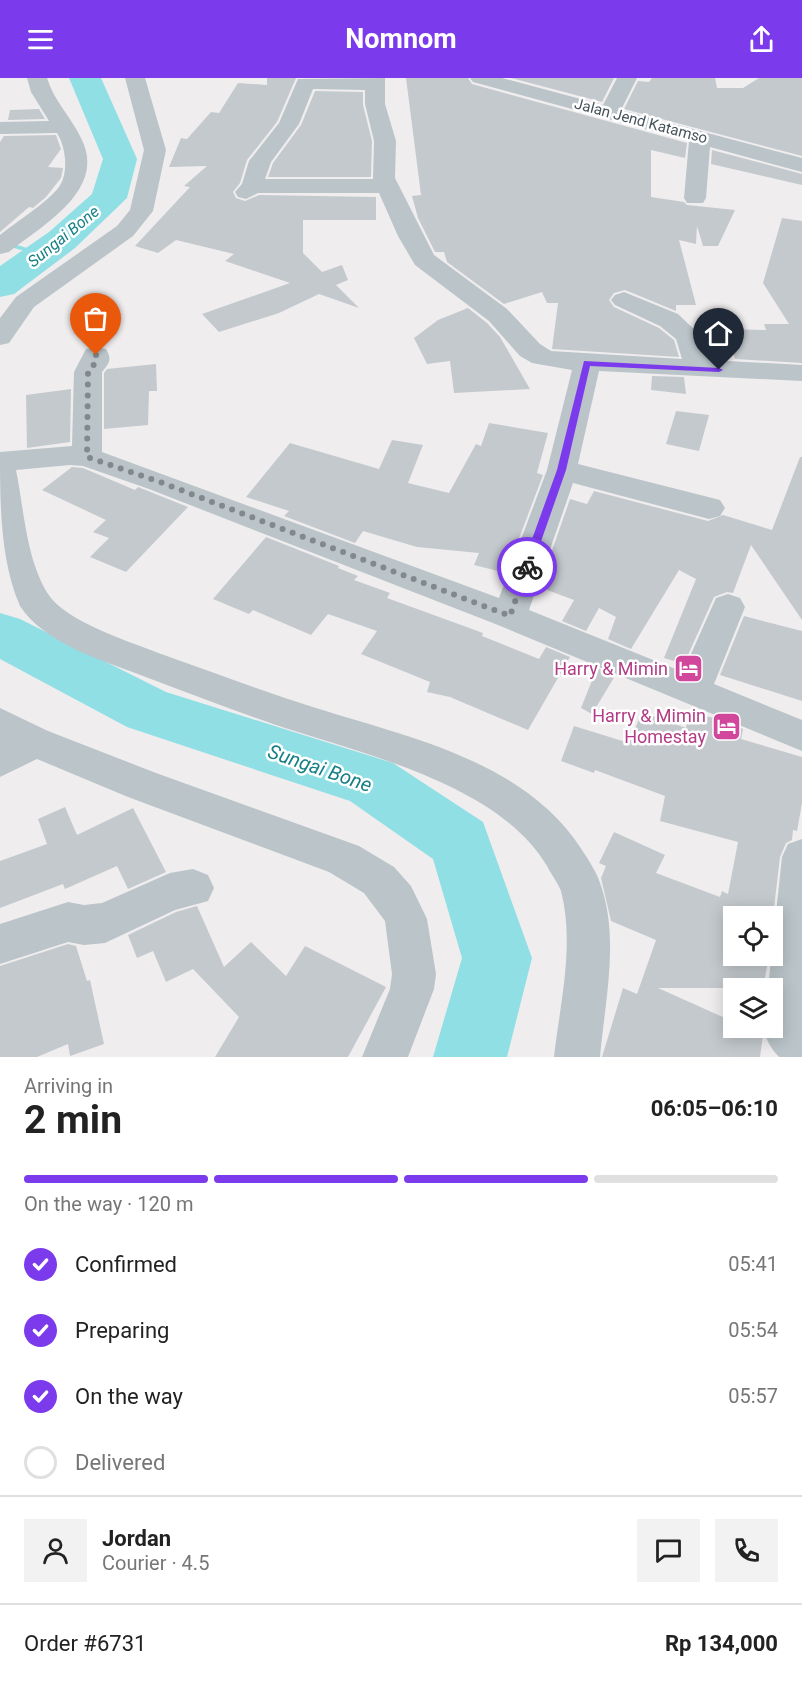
<!DOCTYPE html>
<meta charset="utf-8">
<style>
body{margin:0;font-family:Roboto,sans-serif;background:#f2f2f2;color:#222;height:100vh;display:flex;flex-direction:column;font-size:22px;white-space:nowrap}
*{box-sizing:border-box;margin:0}
p{font-size:20px;color:#767676}
.icon{flex:none;width:33px;height:33px;fill:none;stroke:currentColor;stroke-width:2;stroke-linecap:round;stroke-linejoin:round}
.map{position:relative;height:979px;overflow:hidden}
.panel{display:flex;flex-direction:column;background:#fff;flex:1}
.panel>*{flex:none}
.fabs{position:absolute;left:723px;top:828px;display:grid;gap:12px}
.fabs a{display:grid;place-items:center;width:60px;height:60px;border-radius:0px;background:#fff;box-shadow:0 3px 15px #0003;font-size:30px}
.pin{position:absolute;display:grid;place-items:center;width:51px;height:51px;color:#fff;margin:-62px -26px;border-radius:50% 50% 50% 0;rotate:-45deg;box-shadow:0 0 6px #0007}
.pin .icon{rotate:45deg}
.courier{position:absolute;display:grid;place-items:center;width:60px;height:60px;margin:-30px;border:4px solid #7c3aed;border-radius:50%;background:#fff;color:#222;box-shadow:0 2px 8px #0007}
.head em{font-style:normal;font-weight:700}
.head div{display:flex;flex-direction:column-reverse}
.head{display:flex;align-items:center;justify-content:space-between;height:102px;padding:0 24px}
h1{font-size:39px;font-weight:700;line-height:45px}
.bar{display:grid;grid-template-columns:repeat(4,1fr);gap:9px 6px;align-content:center;height:72px;padding:0 24px}
.bar i{height:8px;border-radius:4px;background:#e0e0e0}
.bar .selected{background:#7c3aed}
.bar p{grid-column:span 4}
.line{display:flex;align-items:center;gap:15px;padding:0 24px;border-top:2px solid #e0e0e0}
.line div{flex:1}
.round{display:grid;place-items:center;flex:none;width:63px;height:63px;border-radius:0px;background:#f2f2f2}
ol{padding:0 24px;list-style:none}
li{display:flex;align-items:center;gap:18px;height:66px}
li p{margin-inline-start:auto}
li .icon{padding:6px;border-radius:50%;background:#7c3aed;color:#fff;stroke-width:4}
li:last-child{color:#767676}
li i{width:33px;height:33px;border:3px solid #e0e0e0;border-radius:50%}
header{display:flex;justify-content:space-between;align-items:center;height:78px;padding:0 24px;background:#7c3aed;color:#fff;font-size:27px;font-weight:700}
.map>svg:first-child{display:block}
.lines{fill:none;stroke-linecap:round;stroke-linejoin:round}
.stream{fill:#8fdfe4;fill-rule:evenodd}
.river{fill:#8fdfe4;fill-rule:evenodd}
.building{fill:#c4c9cd}
.minor{fill:#bac4c9;fill-rule:evenodd}
.route{fill:#7c3aed}
.done{stroke:#82898d;stroke-width:6;stroke-dasharray:0 10.8}
.labels{text-anchor:middle;stroke-width:5;stroke-linejoin:round;paint-order:stroke}
.far-street-label{font-size:15px;fill:#475359;stroke:#fff}
.far-water-label{font-size:16px;font-style:italic;fill:#178086;stroke:#fff}
.hotel-label{font-size:18px;fill:#b23c85;stroke:#fff;text-anchor:end}
.water-label{font-size:20px;font-style:italic;fill:#178086;stroke:#fff}
</style>
<header><svg class="icon" aria-label="menu" viewBox="0 0 24 24"><path d="M4 6h16M4 12h16M4 18h16"/></svg>Nomnom<svg class="icon" aria-label="share" viewBox="0 0 24 24"><path d="M12 15V3M7 8l5-5 5 5M5 13v7h14v-7"/></svg></header>
<div class="map">
<svg width="802" height="979" viewBox="0 0 802 979">
<rect width="100%" height="100%" fill="#f0edee"/>
<g class="lines">
<path class="stream" d="M 0,162 L 44,175 L 45,176 L 42,178 L 0,166 Z"/>
<path class="river" d="M 69,0 L 101,0 L 137,81 L 127,120 L 75,170 L 14,216 L 0,219 L 0,188 L 49,154 L 92,116 L 103,81 Z
M 0,535 L 20,541 L 166,614 L 393,685 L 483,744 L 532,880 L 507,979 L 433,979 L 462,880 L 433,781 L 350,723 L 127,649 L 0,581 Z"/>
</g>
<path class="building" d="M 267,0 L 296,0 L 277,44 L 247,82 L 240,105 L 233,114 L 236,120 L 245,123 L 259,117 L 376,119 L 376,142 L 303,142 L 303,175 L 322,194 L 342,187 L 348,202 L 336,207 L 359,230 L 319,216 L 279,235 L 219,254 L 202,236 L 290,205 L 225,183 L 234,176 L 176,162 L 158,175 L 135,168 L 190,109 L 184,108 L 207,88 L 169,89 L 181,60 L 187,61 L 211,34 L 219,35 L 238,5 L 267,7 Z
M 406,0 L 468,0 L 472,6 L 687,65 L 685,80 L 651,72 L 651,119 L 684,124 L 687,127 L 735,132 L 718,168 L 703,168 L 697,148 L 696,166 L 679,162 L 696,227 L 676,227 L 676,233 L 625,212 L 614,215 L 609,222 L 614,229 L 659,250 L 674,262 L 679,279 L 552,271 L 558,225 L 547,225 L 542,214 L 504,226 L 447,184 L 444,174 L 435,174 L 418,140 L 412,118 L 421,117 Z
M 511,0 L 614,0 L 602,24 Z
M 652,0 L 715,0 L 717,10 L 743,10 L 759,0 L 802,0 L 802,78 L 624,31 L 638,3 L 649,4 Z
M 315,13 L 363,14 L 363,27 L 372,63 L 371,99 L 268,99 L 273,85 L 301,47 Z
M 39,31 L 45,41 L 8,42 L 10,32 Z
M 56,57 L 61,71 L 48,89 L 63,90 L 61,100 L 46,119 L 33,130 L 29,129 L 0,154 L 0,64 L 4,58 Z
M 712,72 L 802,96 L 802,107 L 711,86 Z
M 782,140 L 802,143 L 802,285 L 735,281 L 726,251 L 766,252 L 764,246 L 789,246 L 763,205 Z
M 468,230 L 487,245 L 500,259 L 530,311 L 454,315 L 450,283 L 427,286 L 414,260 L 438,242 Z
M 156,286 L 157,313 L 149,313 L 148,347 L 104,351 L 104,295 L 107,291 Z
M 652,298 L 684,299 L 686,316 L 651,312 Z
M 71,311 L 70,364 L 27,370 L 26,317 Z
M 676,333 L 709,337 L 699,373 L 666,366 Z
M 489,345 L 548,355 L 537,395 L 543,397 L 506,495 L 474,487 L 479,475 L 417,469 L 363,453 L 355,465 L 284,438 L 289,433 L 246,419 L 290,365 L 379,391 L 392,362 L 423,367 L 408,405 L 449,415 L 476,366 L 481,368 Z
M 800,379 L 802,379 L 802,542 L 751,467 L 733,515 L 727,514 L 714,519 L 684,586 L 664,580 L 696,501 L 679,492 L 631,571 L 608,561 L 616,539 L 599,530 L 586,553 L 562,543 L 574,522 L 547,512 L 550,506 L 541,504 L 570,421 L 587,426 L 594,413 L 708,443 L 723,437 L 772,452 Z
M 72,389 L 83,390 L 135,412 L 138,409 L 188,429 L 126,494 L 90,479 L 109,460 L 93,454 L 106,442 L 42,412 Z
M 266,459 L 339,488 L 338,490 L 358,498 L 354,502 L 390,515 L 387,520 L 483,555 L 482,558 L 539,581 L 546,569 L 570,579 L 528,652 L 450,619 L 427,614 L 430,604 L 361,576 L 377,553 L 328,536 L 311,557 L 253,532 L 249,536 L 213,521 Z
M 744,538 L 802,553 L 802,623 L 720,597 Z
M 597,590 L 615,598 L 592,636 L 581,630 Z
M 642,634 L 686,650 L 690,634 L 718,641 L 743,651 L 741,661 L 802,679 L 802,725 L 797,753 L 793,752 L 792,762 L 786,765 L 780,779 L 772,847 L 772,838 L 734,838 L 734,878 L 769,878 L 763,910 L 658,910 L 734,944 L 734,950 L 746,950 L 763,957 L 760,979 L 602,979 L 623,910 L 637,916 L 656,862 L 611,843 L 601,800 L 606,788 L 599,785 L 614,754 L 665,777 L 656,795 L 720,819 L 722,813 L 728,816 L 738,764 L 660,743 L 665,718 L 595,692 L 594,695 L 561,683 L 574,648 L 629,665 Z
M 65,729 L 77,757 L 133,730 L 166,794 L 128,811 L 117,788 L 65,811 L 63,806 L 0,830 L 0,783 L 47,766 L 38,741 Z
M 197,828 L 224,889 L 251,864 L 286,898 L 305,868 L 386,909 L 348,979 L 215,979 L 239,939 L 193,891 L 166,904 L 153,873 L 137,880 L 128,857 L 176,834 Z
M 68,866 L 76,868 L 87,903 L 90,902 L 104,966 L 70,978 L 68,966 L 37,979 L 0,979 L 0,888 Z"/>
<g class="lines">
<path class="minor" d="M 27,0 L 47,0 C 54,23 71,39 81,60 C 108,112 42,147 9,174 L 0,176 L 0,157 C 15,145 49,123 59,109 C 69,95 66,69 57,55 L 0,56 L 0,44 L 49,43 L 31,14 Z
M 125,0 L 145,0 L 166,72 L 153,133 L 133,158 L 34,229 L 9,265 L 0,267 L 0,240 L 16,219 L 117,148 L 130,132 L 144,72 Z
M 385,0 L 385,26 L 396,63 L 395,100 L 434,177 L 507,231 L 540,266 L 551,273 L 682,281 L 676,261 L 660,248 L 615,227 L 611,222 L 615,217 L 624,214 L 678,236 L 701,258 L 710,282 L 802,287 L 802,303 L 599,293 L 578,386 L 720,422 L 725,430 L 720,438 L 709,441 L 573,405 L 529,532 L 683,594 L 716,520 L 728,516 L 740,520 L 745,529 L 714,606 L 802,642 L 802,673 L 498,547 L 149,411 L 83,388 L 70,387 L 16,392 C 24,431 26,481 48,516 C 66,544 133,565 164,577 C 215,595 265,614 316,630 C 411,660 525,683 582,772 C 589,783 596,793 600,805 C 620,860 605,922 600,979 L 554,979 C 560,925 575,867 561,813 C 558,805 551,796 547,788 C 498,705 359,675 273,646 C 227,630 183,613 138,596 C 100,582 43,564 20,528 C 0,482 0,425 0,374 L 72,368 L 74,294 L 86,271 L 96,269 L 106,271 C 113,282 108,286 102,294 L 102,374 L 499,520 L 547,392 L 572,292 L 532,285 L 520,278 L 489,243 L 415,187 L 398,158 L 379,115 L 258,115 L 246,121 L 238,119 L 235,114 L 242,106 L 249,83 L 279,45 L 298,1 ZM 313,11 L 365,12 L 365,26 L 374,63 L 373,101 L 265,101 L 271,84 L 299,46 Z
M 470,0 L 502,0 L 603,27 L 617,0 L 637,0 L 621,32 L 802,80 L 802,94 L 710,69 L 706,120 L 703,125 L 687,125 L 684,120 L 689,63 L 473,4 Z
M 0,630 L 48,653 L 156,695 L 359,768 L 394,789 L 411,808 L 427,841 L 436,896 L 434,911 L 408,979 L 362,979 L 390,911 L 392,896 L 385,843 L 364,815 L 329,794 L 128,719 L 37,681 L 0,699 Z
M 802,761 L 802,979 L 779,979 C 772,971 764,961 765,950 L 772,950 L 772,910 L 768,910 L 782,779 L 788,766 Z
M 193,791 L 208,797 L 214,810 L 208,823 L 175,832 L 105,865 L 84,867 L 68,864 L 0,886 L 0,846 L 68,824 L 84,827 L 102,825 L 170,795 Z"/>
</g>
<path class="route" d="M 584,283 L 719,290 L 723,292 L 719,294 L 590,288 L 566,392 L 532,489 L 527,493 L 522,489 L 557,392 Z"/>
<g class="lines">
<path class="done" d="M 96,277 L 96,284 L 88,294 L 87,379 L 160,404 L 510,538 L 527,489"/>
</g>
<defs>
<symbol id="hotel-square" viewBox="-11 -11 22 22"><rect x="-9" y="-9" width="18" height="18" rx="4" fill="#d1479c" stroke="#fff"/><path d="M-6-4.5h1.5V1H6V5H4.5V3h-9V5H-6ZM-4 0a1.8 1.8 0 1 1 3.6 0ZM.5 0V-2.5h3Q6-2.5 6 0Z" fill="#fff"/></symbol>
</defs>
<g fill-rule="evenodd">
<use href="#hotel-square" x="672" y="574" width="33" height="33"/>
<use href="#hotel-square" x="710" y="632" width="33" height="33"/>
</g>
<g class="labels">
<g class="far-street-label">
<text transform="translate(641 43) rotate(15)" y="5">Jalan Jend Katamso</text>
</g>
<g class="far-water-label">
<text transform="translate(63 158) rotate(-39)" y="6">Sungai Bone</text>
</g>
<g class="hotel-label">
<text x="668" y="597">Harry &amp; Mimin</text>
<text x="706" y="644">Harry &amp; Mimin<tspan x="706" dy="21">Homestay</tspan></text>
</g>
<g class="water-label">
<text transform="translate(320 690) rotate(19)" y="7">Sungai Bone</text>
</g>
</g>
</svg>
<div class="fabs">
<a><svg class="icon" aria-label="locate" viewBox="0 0 24 24"><circle cx="12" cy="12" r="6"/><path d="M12 2v4M12 18v4M2 12h4M18 12h4"/></svg></a>
<a><svg class="icon" aria-label="layers" viewBox="0 0 24 24"><path d="M12 4l9 5-9 5-9-5zM3 14l9 5 9-5"/></svg></a>
</div>
<div class="pin" style="left:96px;top:277px;background:#ea580c"><svg class="icon" aria-label="bag" viewBox="0 0 24 24"><path d="M5 8h14l-1 12H6zM9 8a3 3 0 0 1 6 0"/></svg></div>
<div class="pin" style="left:719px;top:292px;background:#1f2937"><svg class="icon" aria-label="home" viewBox="0 0 24 24"><path d="M3 11l9-7 9 7M6 9v11h12V9"/></svg></div>
<div class="courier" style="left:527px;top:489px"><svg class="icon" aria-label="bike" viewBox="0 0 24 24"><circle cx="6" cy="16" r="4"/><circle cx="18" cy="16" r="4"/><path d="M6 16l4-8h5l3 8M10 8l3 8H6M13 5h3"/></svg></div>
</div>
<section class="panel">
<div class="head"><div><h1>2 min</h1><p>Arriving in</p></div><em>06:05–06:10</em></div>
<div class="bar"><i class="selected"></i><i class="selected"></i><i class="selected"></i><i></i><p>On the way · 120 m</p></div>
<ol>
<li><svg class="icon" aria-label="check" viewBox="0 0 24 24"><path d="M5 12l5 5 9-10"/></svg>Confirmed<p>05:41</p></li>
<li><svg class="icon" aria-label="check" viewBox="0 0 24 24"><path d="M5 12l5 5 9-10"/></svg>Preparing<p>05:54</p></li>
<li><svg class="icon" aria-label="check" viewBox="0 0 24 24"><path d="M5 12l5 5 9-10"/></svg>On the way<p>05:57</p></li>
<li><i></i>Delivered</li>
</ol>
<div class="line" style="height:108px"><a class="round"><svg class="icon" aria-label="person" viewBox="0 0 24 24"><circle cx="12" cy="8" r="4"/><path d="M4 21q1-7 8-7t8 7"/></svg></a><div><b>Jordan</b><p>Courier · 4.5</p></div><a class="round"><svg class="icon" aria-label="chat" viewBox="0 0 24 24"><path d="M4 5h16v11H9l-5 4z"/></svg></a><a class="round"><svg class="icon" aria-label="phone" viewBox="0 0 24 24"><path d="M5 4h4l2 5-3 2q2 4 5 5l2-3 5 2v4C11 20 4 13 5 4z"/></svg></a></div>
<div class="line" style="height:78px"><div>Order #6731</div><b>Rp 134,000</b></div>
</section>
